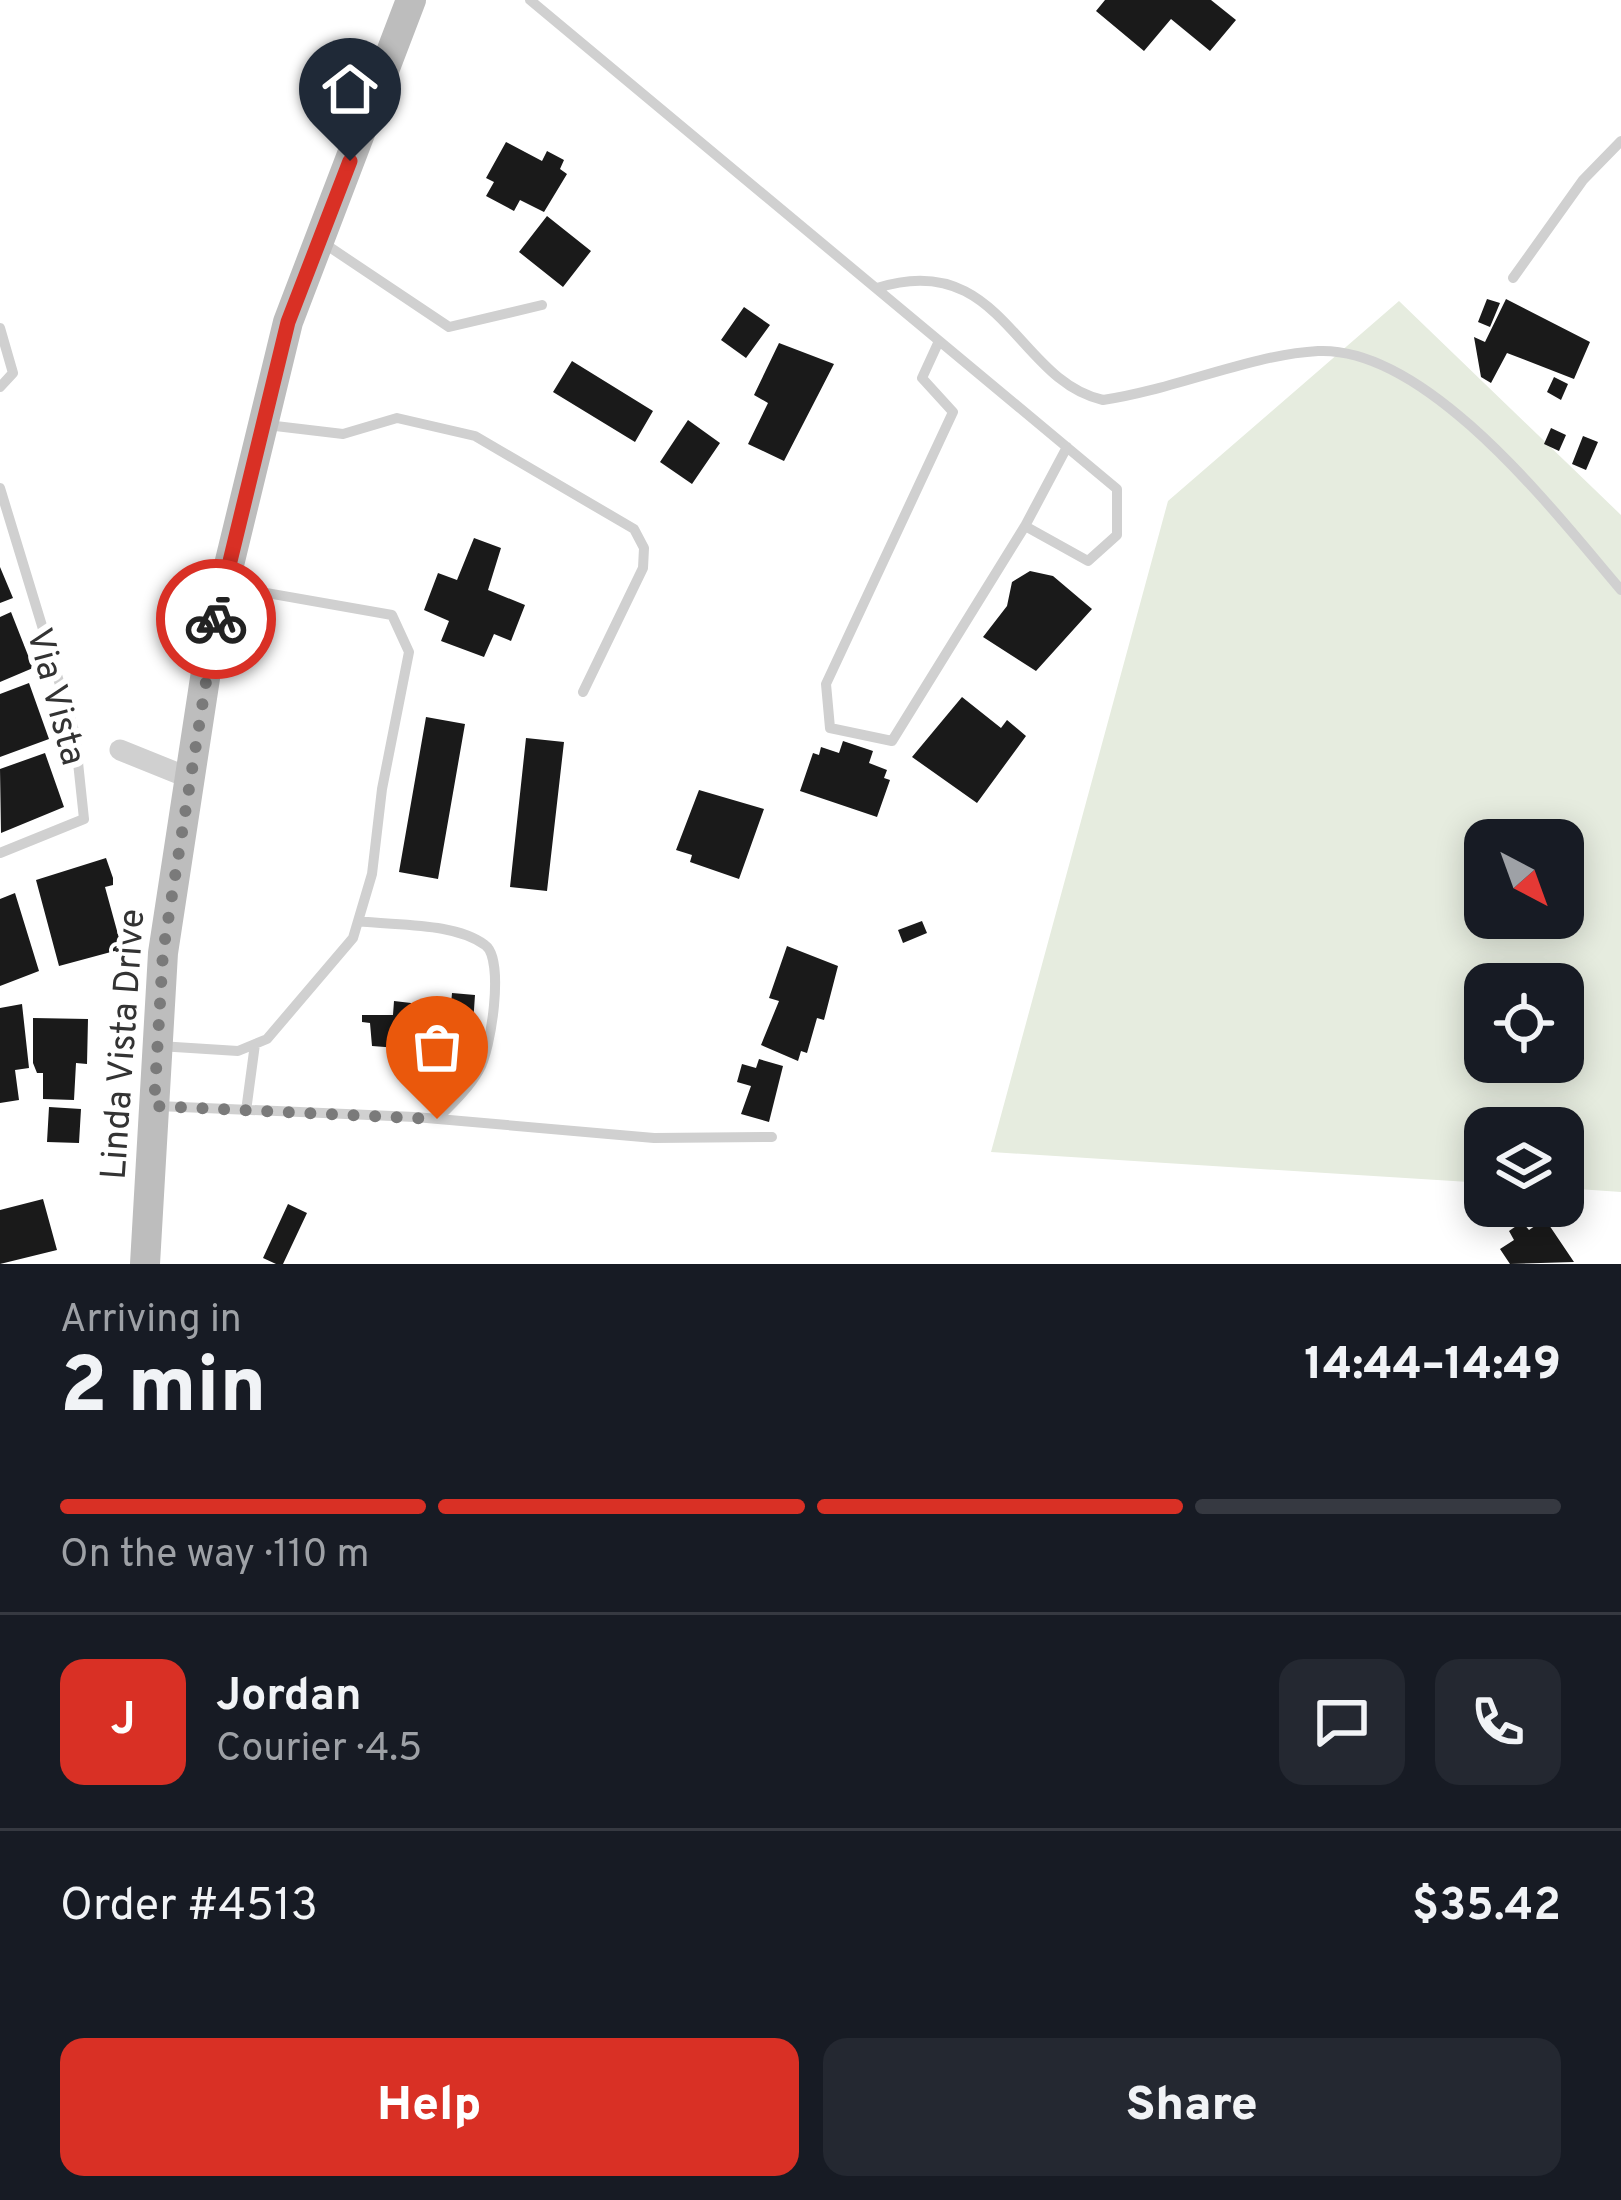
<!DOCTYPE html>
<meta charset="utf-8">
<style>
body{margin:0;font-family:Overpass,sans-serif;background:#242831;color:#f1f3f6;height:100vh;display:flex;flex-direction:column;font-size:45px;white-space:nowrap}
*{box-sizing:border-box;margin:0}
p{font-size:39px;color:#9ea1a6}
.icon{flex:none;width:66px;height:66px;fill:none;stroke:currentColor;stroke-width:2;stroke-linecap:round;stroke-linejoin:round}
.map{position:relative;height:1264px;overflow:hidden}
.panel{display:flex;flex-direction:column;background:#171b24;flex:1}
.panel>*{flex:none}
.needle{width:78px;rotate:139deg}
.controls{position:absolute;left:1464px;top:819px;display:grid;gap:24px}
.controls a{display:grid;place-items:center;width:120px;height:120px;border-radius:24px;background:#171b24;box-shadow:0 6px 30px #0003;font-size:60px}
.pin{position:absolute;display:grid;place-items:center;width:102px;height:102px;color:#fff;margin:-123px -51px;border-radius:50% 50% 50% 0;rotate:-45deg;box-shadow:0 0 12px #0007}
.pin .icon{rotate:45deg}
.courier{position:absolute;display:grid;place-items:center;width:120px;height:120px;margin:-60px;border:9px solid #d93025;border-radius:50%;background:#fff;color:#222;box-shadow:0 3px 15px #0007}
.overview em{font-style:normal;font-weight:800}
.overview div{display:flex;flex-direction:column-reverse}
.overview{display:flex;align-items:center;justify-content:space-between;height:204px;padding:0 60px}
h1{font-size:78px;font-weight:800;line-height:90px}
.bar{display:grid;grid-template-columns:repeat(4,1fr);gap:18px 12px;align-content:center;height:144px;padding:0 60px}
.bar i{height:15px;border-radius:9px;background:#363941}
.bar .active{background:#d93025}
.bar p{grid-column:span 4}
.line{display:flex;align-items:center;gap:30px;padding:0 60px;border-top:3px solid #363941}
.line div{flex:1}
.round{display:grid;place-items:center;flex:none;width:126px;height:126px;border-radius:24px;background:#242831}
.cta{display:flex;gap:24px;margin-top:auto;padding:24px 60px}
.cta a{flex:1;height:138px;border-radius:24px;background:#d93025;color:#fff;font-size:48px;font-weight:800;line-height:138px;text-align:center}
.cta a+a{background:#242831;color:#f1f3f6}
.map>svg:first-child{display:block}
.green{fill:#e6ecdf;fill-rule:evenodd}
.building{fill:#1a1a1a}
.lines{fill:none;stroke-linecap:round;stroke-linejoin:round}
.lane{stroke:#d0d0d0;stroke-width:10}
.street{stroke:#d0d0d0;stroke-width:21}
.secondary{stroke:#bdbdbd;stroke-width:30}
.done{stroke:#7a7a7a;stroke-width:12;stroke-dasharray:0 21.6}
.route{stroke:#d93025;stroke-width:15}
.labels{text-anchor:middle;stroke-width:12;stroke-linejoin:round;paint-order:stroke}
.street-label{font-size:36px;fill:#333;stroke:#fff}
</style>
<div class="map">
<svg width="1621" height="1264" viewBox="0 0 1621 1264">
<rect width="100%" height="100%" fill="#fff"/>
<path class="green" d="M 1399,301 L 1621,515 L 1621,1192 L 1563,1188 L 1563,1128 L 1485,1128 L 1485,1183 L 991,1152 L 1168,501 ZM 1485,840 L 1563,840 L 1563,918 L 1485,918 ZM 1485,984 L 1563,984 L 1563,1062 L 1485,1062 Z"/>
<path class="building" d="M 1105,0 L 1211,0 L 1236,20 L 1210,51 L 1171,19 L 1144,51 L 1096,11 Z
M 506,142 L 542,161 L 547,151 L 564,160 L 560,169 L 567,174 L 544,212 L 520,200 L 514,211 L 486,196 L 494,182 L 486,178 Z
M 547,216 L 591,251 L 563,287 L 519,252 Z
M 1487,299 L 1500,303 L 1490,327 L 1478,322 Z
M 1506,299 L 1590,342 L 1574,379 L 1507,353 L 1491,383 L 1481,377 L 1474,337 L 1485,342 Z
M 744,307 L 770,325 L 746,358 L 721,340 Z
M 779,343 L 834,364 L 784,461 L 748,444 L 768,403 L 754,395 Z
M 572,361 L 653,411 L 635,442 L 553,392 Z
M 1554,377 L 1568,384 L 1561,400 L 1547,392 Z
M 688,420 L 720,443 L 692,484 L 660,462 Z
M 1551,428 L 1566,435 L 1559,451 L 1544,444 Z
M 1583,436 L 1598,442 L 1586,470 L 1572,464 Z
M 474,538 L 501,548 L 488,590 L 525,605 L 511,641 L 494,634 L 484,657 L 441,641 L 449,621 L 424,610 L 438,573 L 457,580 Z
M 0,567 L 13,598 L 0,603 Z
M 1030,571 L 1053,576 L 1092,609 L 1036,671 L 983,637 L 1007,606 L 1012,582 Z
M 11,612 L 33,668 L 0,682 L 0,617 Z
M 29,683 L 49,739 L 0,757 L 0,694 Z
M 962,697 L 1001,728 L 1007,720 L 1026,736 L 977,803 L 912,757 Z
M 426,717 L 465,724 L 438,879 L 399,872 Z
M 526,738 L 564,742 L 547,891 L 510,887 Z
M 843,741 L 873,751 L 869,763 L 887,770 L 884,778 L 890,780 L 877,817 L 800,791 L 813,753 L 819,755 L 821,747 L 839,753 Z
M 45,753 L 64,807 L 1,833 L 0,769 Z
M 699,790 L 764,809 L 739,879 L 690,862 L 692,855 L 676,850 Z
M 106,858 L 113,878 L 113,885 L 105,887 L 122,949 L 59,966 L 36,880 Z
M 15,893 L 39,971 L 0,986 L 0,899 Z
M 922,921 L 927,933 L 903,943 L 898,930 Z
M 787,946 L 838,966 L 824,1020 L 817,1018 L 807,1053 L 801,1051 L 798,1061 L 761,1045 L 779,1001 L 769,998 Z
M 452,993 L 475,995 L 471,1053 L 447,1051 Z
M 394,1001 L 411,1003 L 411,1049 L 372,1046 L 370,1023 L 362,1022 L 362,1015 L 393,1015 Z
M 22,1004 L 29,1068 L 15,1070 L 19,1100 L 0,1103 L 0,1008 Z
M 33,1018 L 88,1019 L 87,1064 L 76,1063 L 74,1100 L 43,1099 L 43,1073 L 37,1073 L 33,1063 Z
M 759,1059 L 783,1066 L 769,1122 L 741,1114 L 751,1086 L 737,1082 L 742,1064 L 756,1068 Z
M 49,1107 L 81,1109 L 79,1143 L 47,1142 Z
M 43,1199 L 57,1250 L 0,1264 L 0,1210 Z
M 288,1204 L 307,1213 L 283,1264 L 276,1264 L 263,1258 Z
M 1545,1219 L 1574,1262 L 1510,1264 L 1500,1249 L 1514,1240 L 1509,1231 L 1522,1222 L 1529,1230 Z"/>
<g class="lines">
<path class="lane" d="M 530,0 L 1117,489 L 1117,535 L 1088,561 L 1025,526 L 892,741 L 830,728 L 826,684 L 953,412 L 922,378 L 939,341
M 322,242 L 449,327 L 542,305
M 1513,278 L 1583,180 L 1621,141
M 877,288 C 1002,248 1016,381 1103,400 C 1173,390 1249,355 1318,351 C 1428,346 1556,514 1621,590
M 0,328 L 13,373 L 0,387
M 267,425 L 343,434 L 397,418 L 475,436 L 634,529 L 644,548 L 643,568 L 583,692
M 0,488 L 75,734 L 84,819 L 0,853
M 1025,526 L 1067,447
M 358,921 C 396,926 454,922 485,945 C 505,959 491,1050 479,1070 C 469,1088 452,1104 437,1119
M 159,1046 L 238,1051 L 267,1039 L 353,938 L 372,874 L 382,789 L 409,652 L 392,615 L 227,586
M 158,1106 L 415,1117 L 654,1138 L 772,1137
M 246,1111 L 255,1044"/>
<path class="street" d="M 120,750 L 187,777"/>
<path class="secondary" d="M 145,1264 L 163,953 L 211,639 L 288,322 L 411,0"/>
</g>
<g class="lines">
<path class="done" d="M 216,619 L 163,952 L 154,1106 L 437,1119"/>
<path class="route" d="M 216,619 L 288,322 L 350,161"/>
</g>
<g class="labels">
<g class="street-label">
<text transform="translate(58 696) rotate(75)" y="13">Via Vista</text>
<text transform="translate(121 1044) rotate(-86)" y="13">Linda Vista Drive</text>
</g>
</g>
</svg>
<div class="controls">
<a><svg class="needle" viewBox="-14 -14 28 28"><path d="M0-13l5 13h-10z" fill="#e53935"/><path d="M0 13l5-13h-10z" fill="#9ea1a6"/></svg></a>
<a><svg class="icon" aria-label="locate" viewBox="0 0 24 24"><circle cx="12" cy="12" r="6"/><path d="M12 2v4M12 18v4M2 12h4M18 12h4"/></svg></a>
<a><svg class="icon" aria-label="layers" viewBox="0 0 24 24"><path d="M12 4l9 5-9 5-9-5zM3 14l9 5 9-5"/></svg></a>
</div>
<div class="pin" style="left:437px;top:1119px;background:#ea580c"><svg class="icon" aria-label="bag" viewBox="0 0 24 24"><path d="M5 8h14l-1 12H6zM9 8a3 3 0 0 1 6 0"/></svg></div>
<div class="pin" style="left:350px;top:161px;background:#1f2937"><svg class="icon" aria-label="home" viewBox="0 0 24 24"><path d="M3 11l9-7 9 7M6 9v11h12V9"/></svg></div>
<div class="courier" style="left:216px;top:619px"><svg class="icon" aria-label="bike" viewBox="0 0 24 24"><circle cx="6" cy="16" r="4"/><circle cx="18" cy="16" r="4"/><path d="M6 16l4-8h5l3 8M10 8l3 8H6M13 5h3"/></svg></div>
</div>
<section class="panel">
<div class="overview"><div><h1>2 min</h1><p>Arriving in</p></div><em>14:44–14:49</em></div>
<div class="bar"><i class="active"></i><i class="active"></i><i class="active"></i><i></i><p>On the way · 110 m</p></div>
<div class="line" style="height:216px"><b class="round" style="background:#d93025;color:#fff">J</b><div><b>Jordan</b><p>Courier · 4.5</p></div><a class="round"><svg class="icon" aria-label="chat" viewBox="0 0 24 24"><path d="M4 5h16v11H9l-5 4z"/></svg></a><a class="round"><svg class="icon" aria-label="phone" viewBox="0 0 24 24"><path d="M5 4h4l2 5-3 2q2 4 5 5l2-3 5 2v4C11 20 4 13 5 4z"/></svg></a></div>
<div class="line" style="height:156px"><div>Order #4513</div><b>$35.42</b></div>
<div class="cta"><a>Help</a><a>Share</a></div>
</section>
